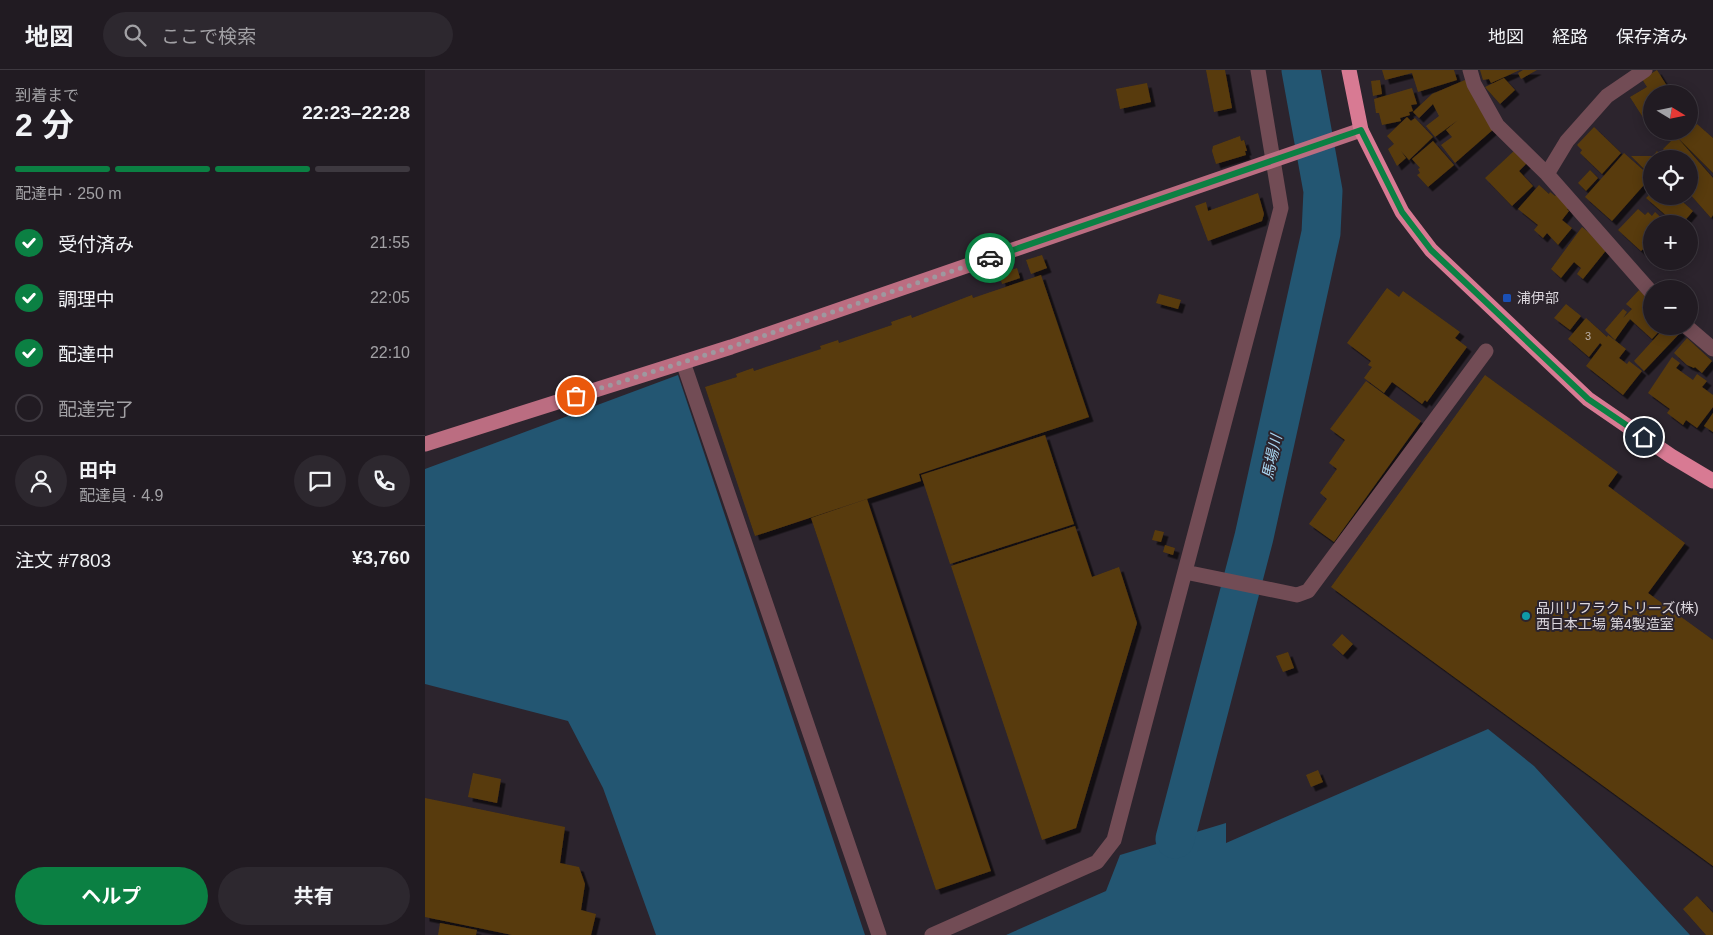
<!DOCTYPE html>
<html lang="ja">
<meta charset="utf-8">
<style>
body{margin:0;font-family:Arial,"Noto Sans JP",sans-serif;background:#2d282f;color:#f1f3f6;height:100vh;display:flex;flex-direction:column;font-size:19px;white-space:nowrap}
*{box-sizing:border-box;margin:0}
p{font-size:16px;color:#a2a1a5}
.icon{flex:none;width:28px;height:28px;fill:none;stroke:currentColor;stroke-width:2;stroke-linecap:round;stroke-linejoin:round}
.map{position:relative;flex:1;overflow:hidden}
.side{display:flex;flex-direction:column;background:#211b22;width:425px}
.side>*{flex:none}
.needle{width:32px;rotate:100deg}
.fabs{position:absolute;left:1218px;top:15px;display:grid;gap:10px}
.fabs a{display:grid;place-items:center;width:55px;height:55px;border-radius:50%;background:#211b22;box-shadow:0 2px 12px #0003,0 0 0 1px #3e3940;font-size:25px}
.pin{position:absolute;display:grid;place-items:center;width:42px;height:42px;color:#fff;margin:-21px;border:2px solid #fff;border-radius:50%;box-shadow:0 1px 5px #0007}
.courier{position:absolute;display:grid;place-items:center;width:50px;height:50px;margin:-25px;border:4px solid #0b8043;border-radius:50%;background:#fff;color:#222;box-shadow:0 1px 6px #0007}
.headline em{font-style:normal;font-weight:700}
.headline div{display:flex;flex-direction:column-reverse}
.headline{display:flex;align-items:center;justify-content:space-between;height:85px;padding:0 15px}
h1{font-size:32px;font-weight:700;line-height:38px}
.bar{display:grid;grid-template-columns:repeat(4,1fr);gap:8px 5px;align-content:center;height:60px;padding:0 15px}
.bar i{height:6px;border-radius:4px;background:#3e3940}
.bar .current{background:#0b8043}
.bar p{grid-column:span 4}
.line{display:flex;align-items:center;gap:12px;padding:0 15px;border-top:1px solid #3e3940}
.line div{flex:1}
.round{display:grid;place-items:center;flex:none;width:52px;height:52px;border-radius:26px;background:#2d282f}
ol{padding:0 15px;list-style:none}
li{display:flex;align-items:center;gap:15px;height:55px}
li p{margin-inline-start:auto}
li .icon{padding:5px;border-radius:50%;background:#0b8043;color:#fff;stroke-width:4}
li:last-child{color:#a2a1a5}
li i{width:28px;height:28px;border:2px solid #3e3940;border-radius:50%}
.primary-button{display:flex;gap:10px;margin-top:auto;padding:10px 15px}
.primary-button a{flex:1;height:58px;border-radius:30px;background:#0b8043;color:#fff;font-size:20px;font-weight:700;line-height:58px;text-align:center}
.primary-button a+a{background:#2d282f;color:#f1f3f6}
header{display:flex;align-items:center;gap:30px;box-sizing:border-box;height:70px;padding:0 25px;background:#211b22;border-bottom:1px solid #3e3940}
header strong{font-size:24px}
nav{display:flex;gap:28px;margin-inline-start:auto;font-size:18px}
.search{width:350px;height:45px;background:#2d282f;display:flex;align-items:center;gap:12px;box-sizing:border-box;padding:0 18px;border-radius:28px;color:#a2a1a5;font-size:19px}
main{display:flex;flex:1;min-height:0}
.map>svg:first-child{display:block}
.water{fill:#235672}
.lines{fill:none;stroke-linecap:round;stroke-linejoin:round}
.river{stroke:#235672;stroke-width:39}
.building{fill:#583b0d;filter:url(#shadow)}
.minor{stroke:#724c55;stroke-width:15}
.major{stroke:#bb6d81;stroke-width:15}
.highway{stroke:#d87a93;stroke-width:15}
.done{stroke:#9e989f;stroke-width:5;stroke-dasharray:0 9}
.route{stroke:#0b8043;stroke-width:6}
.transit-dot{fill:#1a4fb4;stroke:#2c242d;stroke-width:2}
.culture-dot{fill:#0f9aa8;stroke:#2c242d;stroke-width:2}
.labels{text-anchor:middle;stroke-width:4;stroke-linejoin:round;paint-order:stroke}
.number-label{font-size:11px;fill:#bbb0a9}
.poi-label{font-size:14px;fill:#dcd7dd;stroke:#2c242d;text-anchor:start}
.water-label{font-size:15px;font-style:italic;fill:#a9d5f0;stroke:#2c242d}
</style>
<header>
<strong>地図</strong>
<div class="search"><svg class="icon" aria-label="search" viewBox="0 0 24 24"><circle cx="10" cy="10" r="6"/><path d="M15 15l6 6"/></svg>ここで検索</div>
<nav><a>地図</a><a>経路</a><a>保存済み</a></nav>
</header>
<main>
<section class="side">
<div class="headline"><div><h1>2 分</h1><p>到着まで</p></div><em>22:23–22:28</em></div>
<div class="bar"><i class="current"></i><i class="current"></i><i class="current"></i><i></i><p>配達中 · 250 m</p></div>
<ol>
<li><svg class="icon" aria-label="check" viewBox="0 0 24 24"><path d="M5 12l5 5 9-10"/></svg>受付済み<p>21:55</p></li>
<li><svg class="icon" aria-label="check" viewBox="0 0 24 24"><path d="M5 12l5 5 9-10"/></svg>調理中<p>22:05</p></li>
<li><svg class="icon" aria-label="check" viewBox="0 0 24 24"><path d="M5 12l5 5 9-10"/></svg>配達中<p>22:10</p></li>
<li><i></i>配達完了</li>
</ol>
<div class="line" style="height:90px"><a class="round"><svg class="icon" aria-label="person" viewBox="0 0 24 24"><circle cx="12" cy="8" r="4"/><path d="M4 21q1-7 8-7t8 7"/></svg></a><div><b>田中</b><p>配達員 · 4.9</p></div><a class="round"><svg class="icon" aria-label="chat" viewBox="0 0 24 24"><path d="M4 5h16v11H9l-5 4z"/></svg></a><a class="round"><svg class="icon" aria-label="phone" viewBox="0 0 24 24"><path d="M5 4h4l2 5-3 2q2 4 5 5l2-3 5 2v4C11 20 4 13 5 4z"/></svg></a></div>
<div class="line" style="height:65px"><div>注文 #7803</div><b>¥3,760</b></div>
<div class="primary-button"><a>ヘルプ</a><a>共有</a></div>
</section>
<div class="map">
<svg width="1288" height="865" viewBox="0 0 1288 865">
<defs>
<filter id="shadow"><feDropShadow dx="4.5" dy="4.5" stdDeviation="0" flood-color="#0009"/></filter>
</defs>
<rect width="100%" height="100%" fill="#2c242d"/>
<path class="water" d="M 253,305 L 440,865 L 231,865 L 178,718 L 143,651 L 0,614 L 0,399 Z
M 1063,659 L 1109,696 L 1265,865 L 581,865 L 681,821 L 695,785 L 801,753 L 801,773 Z"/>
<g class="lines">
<path class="river" d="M 750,769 L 829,467 L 896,163 L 898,121 L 876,0"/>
</g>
<path class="building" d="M 781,0 L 800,0 L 807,38 L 789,42 Z
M 957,0 L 1029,0 L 1032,10 L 993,22 L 987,3 L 960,10 Z
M 1055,0 L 1095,0 L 1066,13 L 1064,9 L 1058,10 Z
M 1098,0 L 1112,0 L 1096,9 L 1093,3 Z
M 1232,0 L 1247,24 L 1226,24 L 1226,60 L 1205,27 L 1222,17 L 1217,9 Z
M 1079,8 L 1090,20 L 1075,34 L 1060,17 Z
M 955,10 L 957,24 L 948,26 L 946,11 Z
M 1040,10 L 1071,57 L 1030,93 L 1016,75 L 1027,67 L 1021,60 L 1033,50 L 1010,67 L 1001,56 L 1014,46 L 1008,34 L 994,48 L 988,42 L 1007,24 Z
M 722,13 L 726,32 L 695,39 L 691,19 Z
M 987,18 L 992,34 L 986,35 L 988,41 L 984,42 L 985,45 L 975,48 L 976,51 L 957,55 L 954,43 L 951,43 L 949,29 Z
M 982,47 L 986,51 L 990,48 L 1008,67 L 984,90 L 976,81 L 981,88 L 972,96 L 963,79 L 969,74 L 962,66 Z
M 1266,52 L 1270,56 L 1272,54 L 1288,68 L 1288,103 L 1251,66 L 1256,61 L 1264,61 Z
M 1169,57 L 1196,83 L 1177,104 L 1155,83 L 1157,80 L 1152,75 Z
M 815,66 L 816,71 L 819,70 L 822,81 L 820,81 L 821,85 L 791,94 L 787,81 L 788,76 Z
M 1251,66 L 1288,108 L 1288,145 L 1286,148 L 1264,123 L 1264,108 L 1267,105 L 1264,102 L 1267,99 L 1264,96 L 1264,89 L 1247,89 L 1238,79 Z
M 1008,71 L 1029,95 L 1003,117 L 992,105 L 995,103 L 993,99 L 995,98 L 987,89 Z
M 1090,80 L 1102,93 L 1094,101 L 1108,116 L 1087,136 L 1060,108 Z
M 1232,81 L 1240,89 L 1226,89 L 1226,106 L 1206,86 L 1228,86 Z
M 1199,83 L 1226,107 L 1187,151 L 1160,127 Z
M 1165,100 L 1173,108 L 1161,121 L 1153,113 Z
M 1114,115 L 1124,124 L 1125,122 L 1130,126 L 1132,124 L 1144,138 L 1142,139 L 1144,141 L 1137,150 L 1147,158 L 1133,175 L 1122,163 L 1118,168 L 1109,160 L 1113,155 L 1093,139 Z
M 833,123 L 839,144 L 837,151 L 783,171 L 770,136 L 781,132 L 783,141 Z
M 1226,123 L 1226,126 L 1251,126 L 1268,141 L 1257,154 L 1251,154 L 1221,128 Z
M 1213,139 L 1220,145 L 1223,142 L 1227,146 L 1230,142 L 1243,154 L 1226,154 L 1226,172 L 1216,181 L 1193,160 Z
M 1157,157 L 1183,178 L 1158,209 L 1152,204 L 1156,198 L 1149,192 L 1136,208 L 1126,199 Z
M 617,185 L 622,198 L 606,204 L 601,190 Z
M 592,198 L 595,208 L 577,214 L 574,204 Z
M 616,205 L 664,347 L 494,404 L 496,411 L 330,466 L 280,317 L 312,307 L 311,304 L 328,298 L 329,301 L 396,279 L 395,276 L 413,270 L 414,273 L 467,255 L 466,252 L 486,245 L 487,248 L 547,225 L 548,228 Z
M 962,218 L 974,227 L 978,221 L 1035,262 L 1030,268 L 1042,277 L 1002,332 L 1000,330 L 997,334 L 967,312 L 959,323 L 939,308 L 947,297 L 943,295 L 946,291 L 922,273 Z
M 1214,220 L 1226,231 L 1226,256 L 1239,256 L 1227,269 L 1205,249 L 1190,270 L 1180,260 L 1198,239 L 1202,242 L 1198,248 L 1207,239 L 1201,234 Z
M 734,224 L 756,230 L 753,239 L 731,233 Z
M 1141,234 L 1156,246 L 1145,260 L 1129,248 Z
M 1161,248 L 1182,267 L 1183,265 L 1201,279 L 1194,288 L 1202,294 L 1204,291 L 1217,301 L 1198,325 L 1161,296 L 1177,275 L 1175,273 L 1164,287 L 1143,269 Z
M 1241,256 L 1250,256 L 1256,262 L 1219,301 L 1209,291 Z
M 1262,268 L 1287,291 L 1277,303 L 1270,297 L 1269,298 L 1262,295 L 1249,283 Z
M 1247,287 L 1255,293 L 1251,298 L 1268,310 L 1272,304 L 1282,311 L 1277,317 L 1288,325 L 1288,337 L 1272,358 L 1261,350 L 1258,355 L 1242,343 L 1245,339 L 1223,323 Z
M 1060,305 L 1193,402 L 1183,416 L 1260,473 L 1223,523 L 1288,570 L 1288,796 L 906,517 Z
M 941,311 L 996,351 L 909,472 L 884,454 L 902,429 L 895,423 L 912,399 L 904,393 L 920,370 L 905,359 Z
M 1288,343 L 1288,362 L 1279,356 Z
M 620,365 L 649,454 L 525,494 L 496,405 Z
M 442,429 L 566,801 L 511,820 L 386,448 Z
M 650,456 L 667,507 L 694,497 L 712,553 L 651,758 L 617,770 L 526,496 Z
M 730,460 L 739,462 L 736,472 L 727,470 Z
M 740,475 L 750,478 L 748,485 L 738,482 Z
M 917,564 L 928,574 L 918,585 L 907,575 Z
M 863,582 L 869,598 L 858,602 L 851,586 Z
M 893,700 L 898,712 L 886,717 L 881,705 Z
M 48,703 L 76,709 L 72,733 L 43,727 Z
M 0,728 L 140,757 L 135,793 L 154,797 L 160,814 L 156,840 L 171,844 L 166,865 L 87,865 L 0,847 Z
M 1272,826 L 1288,843 L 1288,865 L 1281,865 L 1258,839 Z
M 15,853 L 52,860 L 51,865 L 13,865 Z"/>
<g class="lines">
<path class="minor" d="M 1045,0 L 1049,14 L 1072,55 L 1122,104 L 1226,222
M 1122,104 L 1142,71 L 1182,26 L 1220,0
M 1261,256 L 1288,279
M 258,292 L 454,865
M 760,502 L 872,525 L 883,521 L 1061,281
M 507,865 L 672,792 L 689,770 L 856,138 L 833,0"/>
<path class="major" d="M 0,374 L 306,277 L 936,60"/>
<path class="highway" d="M 924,0 L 936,60 L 977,142 L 1006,180 L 1163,329 L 1246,386 L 1288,411"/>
</g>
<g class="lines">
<path class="done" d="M 151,326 L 306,277 L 565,188"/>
<path class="route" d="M 565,188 L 936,60 L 977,142 L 1006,180 L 1163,329 L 1219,367"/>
</g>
<rect class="transit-dot" x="1077" y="223" width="10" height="10" rx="2.5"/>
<circle class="culture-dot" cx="1101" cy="546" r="5"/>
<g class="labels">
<g class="number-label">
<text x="1163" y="270">3</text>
</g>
<g class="poi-label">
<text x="1092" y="233">浦伊部</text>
<text x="1111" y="543">品川リフラクトリーズ(株)<tspan x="1111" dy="16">西日本工場 第4製造室</tspan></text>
</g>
<g class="water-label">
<text transform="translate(847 387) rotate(-78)" y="5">馬場川</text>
</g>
</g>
</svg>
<div class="fabs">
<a><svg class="needle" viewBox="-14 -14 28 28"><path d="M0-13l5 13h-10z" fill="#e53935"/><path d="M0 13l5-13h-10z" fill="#a2a1a5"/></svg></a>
<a><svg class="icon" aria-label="locate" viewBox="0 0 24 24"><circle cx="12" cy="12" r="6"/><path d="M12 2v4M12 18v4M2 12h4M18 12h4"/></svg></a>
<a>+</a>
<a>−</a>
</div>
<div class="pin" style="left:151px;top:326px;background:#ea580c"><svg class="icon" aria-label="bag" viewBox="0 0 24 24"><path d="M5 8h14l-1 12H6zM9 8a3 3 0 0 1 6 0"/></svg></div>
<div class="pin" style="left:1219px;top:367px;background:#1f2937"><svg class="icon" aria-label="home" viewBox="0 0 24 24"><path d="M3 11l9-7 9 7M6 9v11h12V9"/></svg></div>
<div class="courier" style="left:565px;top:188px"><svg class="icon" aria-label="car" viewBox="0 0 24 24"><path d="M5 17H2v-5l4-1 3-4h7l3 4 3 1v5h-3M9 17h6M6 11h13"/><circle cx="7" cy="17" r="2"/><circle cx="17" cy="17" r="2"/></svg></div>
</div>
</main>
